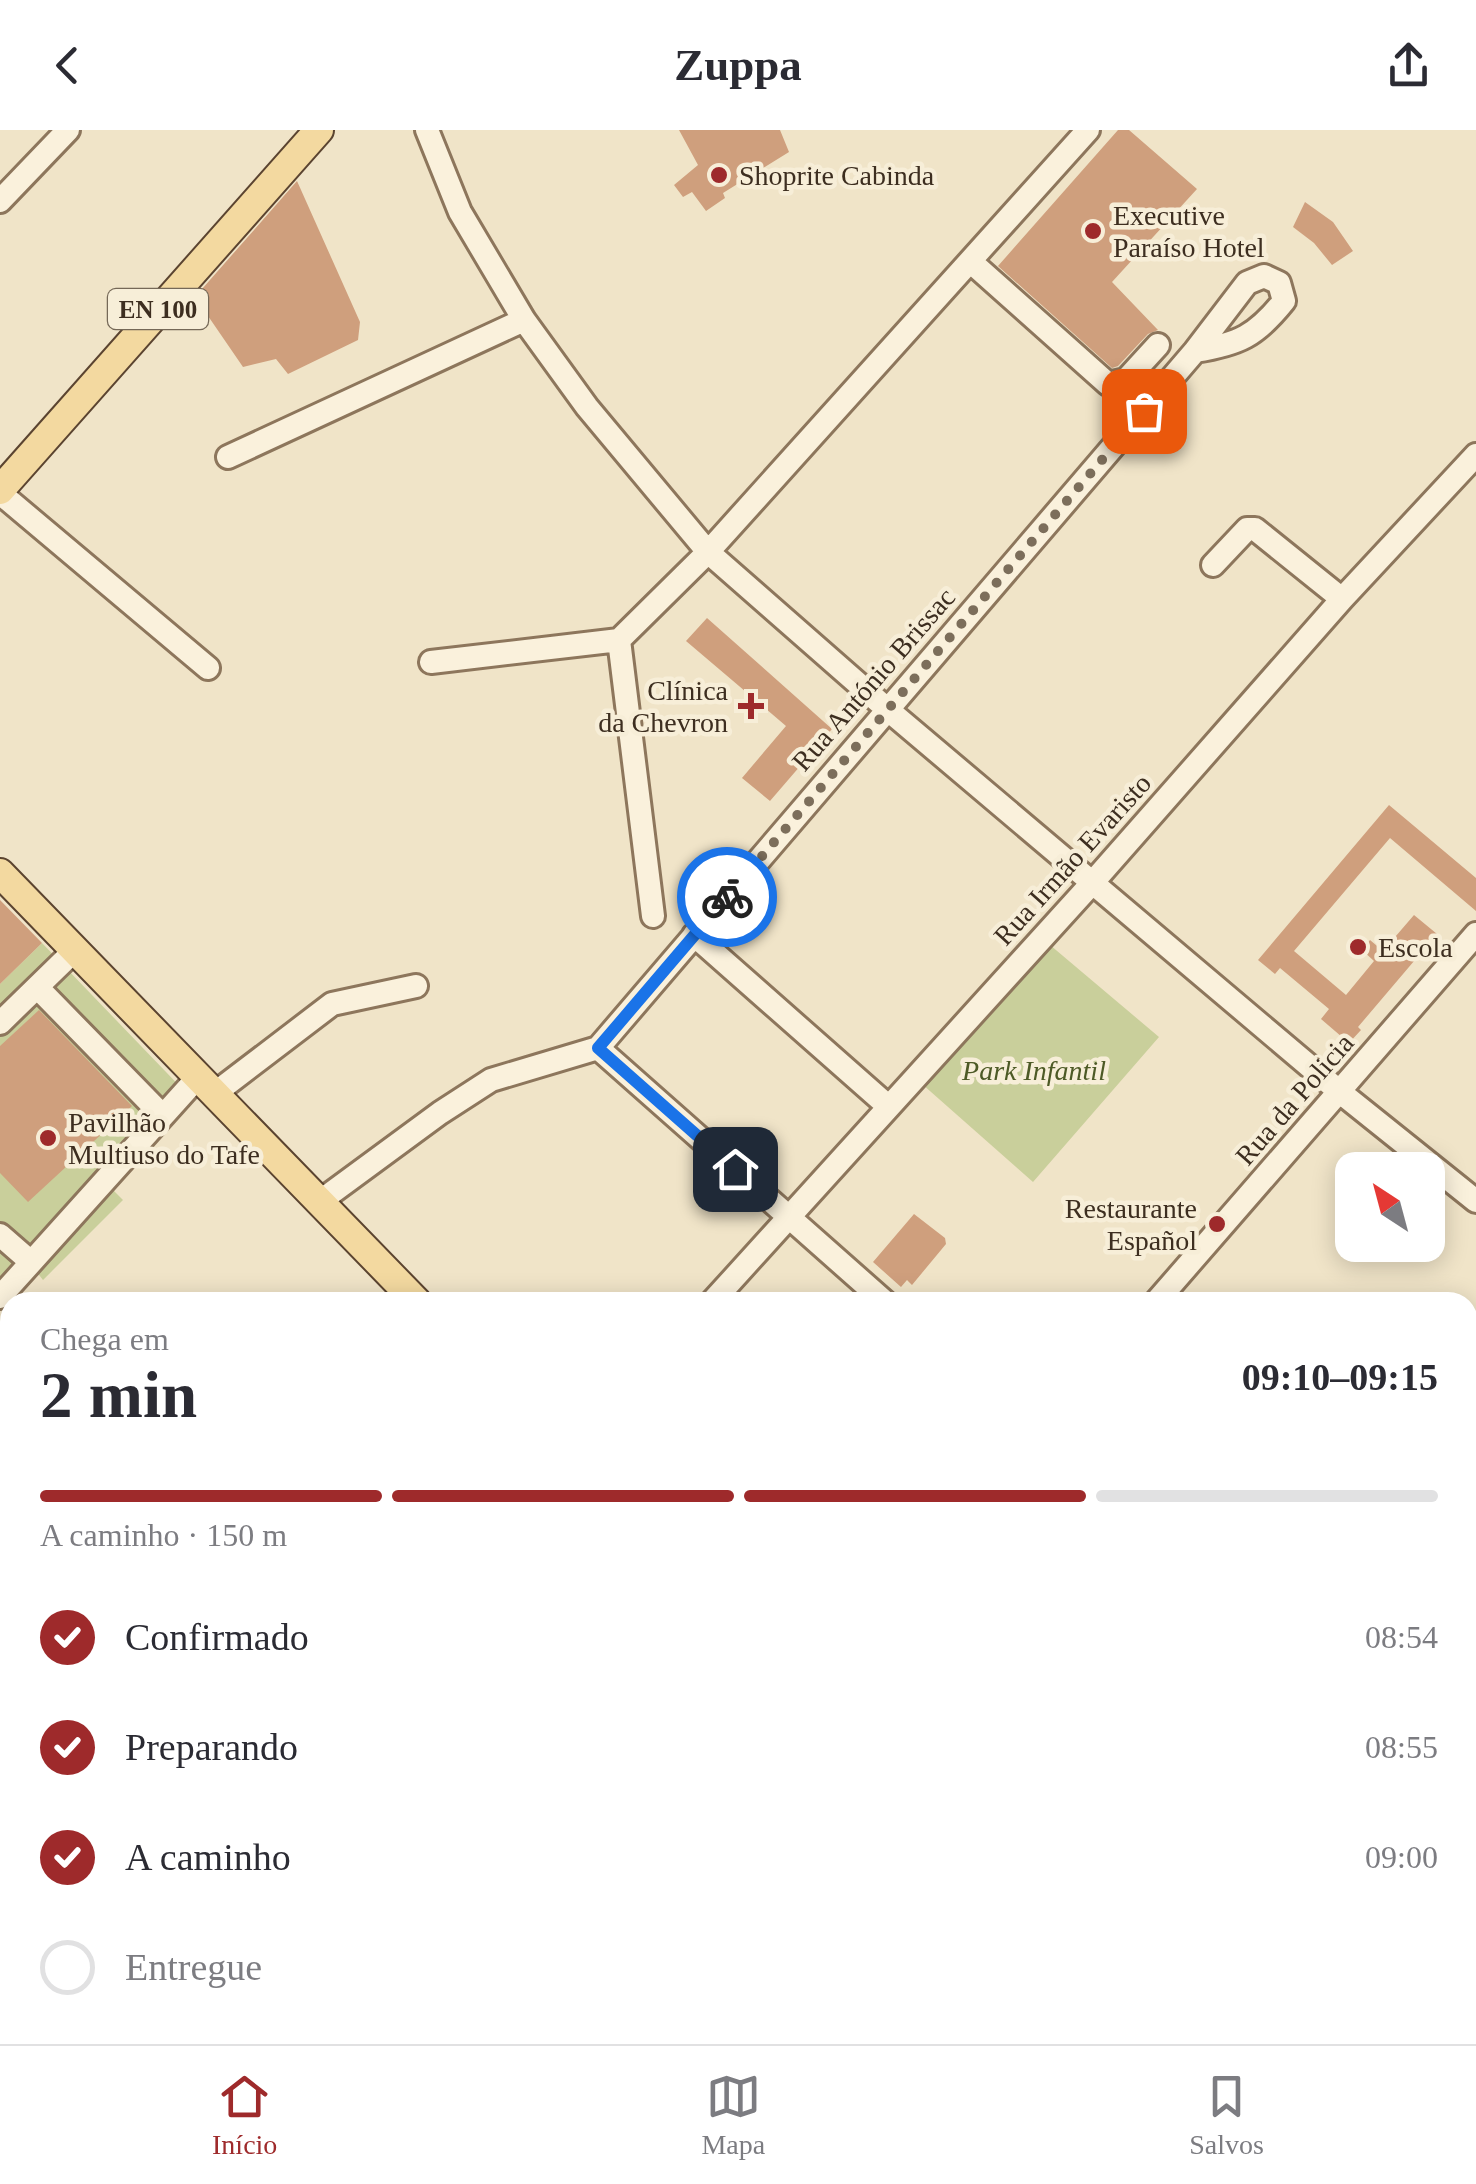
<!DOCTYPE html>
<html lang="pt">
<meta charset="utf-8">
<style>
body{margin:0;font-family:Georgia,serif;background:#f7f7f7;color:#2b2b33;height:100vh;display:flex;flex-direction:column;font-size:38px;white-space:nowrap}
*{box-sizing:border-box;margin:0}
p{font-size:32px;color:#7c7c81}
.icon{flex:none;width:55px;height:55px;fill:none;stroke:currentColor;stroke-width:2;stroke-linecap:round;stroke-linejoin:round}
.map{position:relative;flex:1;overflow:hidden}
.drawer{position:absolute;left:0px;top:1162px;width:1478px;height:752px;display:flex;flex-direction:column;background:#fff;border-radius:30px 30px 0 0;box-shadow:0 5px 25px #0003}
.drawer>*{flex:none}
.needle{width:65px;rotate:324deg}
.buttons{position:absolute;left:1335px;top:1022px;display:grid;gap:20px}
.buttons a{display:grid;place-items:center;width:110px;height:110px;border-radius:20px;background:#fff;box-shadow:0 5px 25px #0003;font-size:50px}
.pin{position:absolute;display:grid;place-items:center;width:85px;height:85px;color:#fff;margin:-42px;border-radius:20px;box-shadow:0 5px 15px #0006}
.courier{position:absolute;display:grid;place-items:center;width:100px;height:100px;margin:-50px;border:8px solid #1a73e8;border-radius:50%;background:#fff;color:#222;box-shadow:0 2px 12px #0007}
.headline em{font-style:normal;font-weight:800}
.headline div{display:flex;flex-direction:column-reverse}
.headline{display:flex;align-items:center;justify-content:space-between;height:170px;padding:0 40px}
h1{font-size:65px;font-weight:800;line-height:75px}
.bar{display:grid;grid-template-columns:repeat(4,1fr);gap:15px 10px;align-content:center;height:120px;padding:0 40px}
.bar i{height:12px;border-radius:8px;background:#e1e1e2}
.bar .current{background:#9e2a2b}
.bar p{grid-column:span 4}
ol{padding:0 40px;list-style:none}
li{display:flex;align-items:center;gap:30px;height:110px}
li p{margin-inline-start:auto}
li .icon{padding:10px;border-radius:50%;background:#9e2a2b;color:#fff;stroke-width:4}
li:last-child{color:#7c7c81}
li i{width:55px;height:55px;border:5px solid #e1e1e2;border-radius:50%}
header{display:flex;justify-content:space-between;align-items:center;height:130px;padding:0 40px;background:#fff;font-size:45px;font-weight:800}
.menu{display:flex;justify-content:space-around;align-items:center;height:140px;border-top:2px solid #e1e1e2;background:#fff;font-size:28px;color:#7c7c81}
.menu a{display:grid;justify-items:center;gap:5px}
.menu .current{color:#9e2a2b}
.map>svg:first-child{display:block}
.green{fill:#c9cf9b}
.building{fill:#cf9f7d}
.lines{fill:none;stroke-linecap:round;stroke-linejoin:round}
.minor-casing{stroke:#8d765c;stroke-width:28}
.major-casing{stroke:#5b4430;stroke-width:32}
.minor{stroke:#faf1dc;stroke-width:22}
.major{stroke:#f3d9a0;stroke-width:28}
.done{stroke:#7c6e5b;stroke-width:10;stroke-dasharray:0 18}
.route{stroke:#1a73e8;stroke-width:12}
.poi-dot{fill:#9e2a2b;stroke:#f7eed8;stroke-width:4}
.labels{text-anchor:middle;stroke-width:9;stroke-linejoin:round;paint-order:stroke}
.shield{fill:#f7eed8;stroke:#756857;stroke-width:2.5}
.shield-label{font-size:25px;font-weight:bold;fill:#3d2e20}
.poi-label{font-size:28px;fill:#3d2e20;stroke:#f7eed8;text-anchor:start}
.street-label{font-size:28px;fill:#3d2e20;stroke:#f7eed8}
.park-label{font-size:28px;font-style:italic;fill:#4d5a26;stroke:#f7eed8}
</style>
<header><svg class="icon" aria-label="back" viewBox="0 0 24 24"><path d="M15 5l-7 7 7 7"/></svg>Zuppa<svg class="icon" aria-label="share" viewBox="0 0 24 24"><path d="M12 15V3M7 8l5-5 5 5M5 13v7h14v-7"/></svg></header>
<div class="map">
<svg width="1476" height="1914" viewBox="0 0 1476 1914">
<rect width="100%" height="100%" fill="#f0e4c8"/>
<path class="green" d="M 42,813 L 191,968 L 107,1054 L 123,1070 L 43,1150 L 36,1141 L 0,1175 L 0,854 Z
M 1050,815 L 1159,907 L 1033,1052 L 922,954 Z
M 0,1246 L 10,1260 L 10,1509 L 0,1516 Z"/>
<path class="building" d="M 679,0 L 780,0 L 789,22 L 723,63 L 725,68 L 706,81 L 692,62 L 683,67 L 674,55 L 698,35 Z
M 1118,0 L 1129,0 L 1197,59 L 1112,152 L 1158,200 L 1148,204 L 1118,236 L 1112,238 L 998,136 Z
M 297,51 L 360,192 L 358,210 L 288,244 L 276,229 L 243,237 L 195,167 Z
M 1305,72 L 1333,92 L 1353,121 L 1332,135 L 1314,113 L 1293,97 Z
M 707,488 L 832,599 L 770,671 L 742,648 L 786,596 L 686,511 Z
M 1389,675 L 1476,748 L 1476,781 L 1390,708 L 1294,821 L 1346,865 L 1374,831 L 1362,820 L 1370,810 L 1383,821 L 1414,785 L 1437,804 L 1358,897 L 1361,900 L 1349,913 L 1321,889 L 1329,879 L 1280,838 L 1275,844 L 1258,830 Z
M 0,770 L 42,813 L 0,854 Z
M 39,880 L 132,976 L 28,1072 L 0,1043 L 0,916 Z
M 914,1084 L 945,1108 L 946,1114 L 912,1155 L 907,1150 L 901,1157 L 873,1132 Z"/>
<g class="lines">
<defs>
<path id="minor" d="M 427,0 L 460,82 L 524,190 L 587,277 L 708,422 L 887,579 L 1340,962 L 1476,1071
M 0,71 L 68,0
M 970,131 L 1108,254 L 1126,250 L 1158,215
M 228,327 L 524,190
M 0,363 L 208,538
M 1213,435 L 1247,399 L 1255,399 L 1342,469
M 619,510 L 653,786
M 431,532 L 619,510 L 708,422 L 1088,0
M 694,805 L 889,977
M 37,857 L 162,985
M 0,893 L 75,820
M 598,918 L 1195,221 L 1247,153 L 1264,146 L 1279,153 L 1284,171 C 1256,206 1239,214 1195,221
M 598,918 L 885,1172
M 214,964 L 332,874 L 416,856
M 319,1072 L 440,983 L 491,950 L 598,918
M 0,1105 L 31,1132
M 0,1167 L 198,947
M 712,1172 L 1093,752 L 1342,469 L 1476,325
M 1156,1172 L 1476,804
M 0,1257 L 10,1271
M 1468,1257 L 1476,1248
M 0,1504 L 10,1492
M 1468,1605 L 1476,1607
M 1468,1748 L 1476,1750
M 0,1793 L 10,1788
M 403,1914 L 410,1905
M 693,1914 L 701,1905
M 1347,1914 L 1348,1905"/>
<path id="major" d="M 0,360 L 319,0
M 0,743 L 417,1172
M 989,1905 L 990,1914"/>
</defs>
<use href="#minor" class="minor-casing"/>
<use href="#major" class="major-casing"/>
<use href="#minor" class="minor"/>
<use href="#major" class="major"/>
</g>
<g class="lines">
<path class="done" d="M 727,767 L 1144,281"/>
<path class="route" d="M 727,767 L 598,918 L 735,1039"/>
</g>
<g class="poi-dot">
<circle cx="719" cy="45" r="10"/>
<circle cx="1093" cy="101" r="10"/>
<path d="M746 561h10v10h10v10h-10v10h-10v-10h-10v-10h10z"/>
<circle cx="1358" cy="817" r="10"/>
<circle cx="48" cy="1008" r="10"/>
<circle cx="1217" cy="1094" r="10"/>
</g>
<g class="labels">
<rect class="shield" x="108" y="159" width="100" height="40" rx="8"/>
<g class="shield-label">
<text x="158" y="188">EN 100</text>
</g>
<g class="poi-label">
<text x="739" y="55">Shoprite Cabinda</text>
<text x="1113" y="95">Executive<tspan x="1113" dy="32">Paraíso Hotel</tspan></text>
<text x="728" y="570" text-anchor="end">Clínica<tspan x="728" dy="32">da Chevron</tspan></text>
<text x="1378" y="827">Escola</text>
<text x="68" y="1002">Pavilhão<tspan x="68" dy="32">Multiuso do Tafe</tspan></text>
<text x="1197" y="1088" text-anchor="end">Restaurante<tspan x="1197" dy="32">Español</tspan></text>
</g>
<g class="street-label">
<text transform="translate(873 549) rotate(-49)" y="10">Rua António Brissac</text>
<text transform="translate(1072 729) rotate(-48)" y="10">Rua Irmão Evaristo</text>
<text transform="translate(1294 969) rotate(-49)" y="10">Rua da Policia</text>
</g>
<g class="park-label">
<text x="1034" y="950">Park Infantil</text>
</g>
</g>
</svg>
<div class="buttons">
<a><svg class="needle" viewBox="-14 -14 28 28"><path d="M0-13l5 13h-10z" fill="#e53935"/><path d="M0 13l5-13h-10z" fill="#7c7c81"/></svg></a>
</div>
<div class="pin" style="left:1144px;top:281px;background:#ea580c"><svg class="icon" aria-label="bag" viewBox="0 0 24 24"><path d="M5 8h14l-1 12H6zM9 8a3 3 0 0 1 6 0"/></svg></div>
<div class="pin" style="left:735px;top:1039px;background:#1f2937"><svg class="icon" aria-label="home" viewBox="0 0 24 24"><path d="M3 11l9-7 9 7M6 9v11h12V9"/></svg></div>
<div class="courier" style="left:727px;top:767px"><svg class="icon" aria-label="bike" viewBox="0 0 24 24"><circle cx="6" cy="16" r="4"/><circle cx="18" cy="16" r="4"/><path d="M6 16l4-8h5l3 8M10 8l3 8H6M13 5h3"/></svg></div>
<section class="drawer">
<div class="headline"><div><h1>2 min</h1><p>Chega em</p></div><em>09:10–09:15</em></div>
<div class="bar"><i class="current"></i><i class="current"></i><i class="current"></i><i></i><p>A caminho · 150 m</p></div>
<ol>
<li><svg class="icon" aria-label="check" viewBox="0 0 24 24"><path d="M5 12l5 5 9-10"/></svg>Confirmado<p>08:54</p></li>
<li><svg class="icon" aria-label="check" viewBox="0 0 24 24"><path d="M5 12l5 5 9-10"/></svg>Preparando<p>08:55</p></li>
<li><svg class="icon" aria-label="check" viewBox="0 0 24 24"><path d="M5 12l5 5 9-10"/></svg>A caminho<p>09:00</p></li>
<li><i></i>Entregue</li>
</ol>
</section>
</div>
<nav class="menu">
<a class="current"><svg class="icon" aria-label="home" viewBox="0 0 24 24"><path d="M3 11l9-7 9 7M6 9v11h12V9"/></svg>Início</a>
<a><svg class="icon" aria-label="map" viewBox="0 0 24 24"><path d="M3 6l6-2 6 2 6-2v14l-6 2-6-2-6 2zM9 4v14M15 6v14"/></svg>Mapa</a>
<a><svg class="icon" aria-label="saved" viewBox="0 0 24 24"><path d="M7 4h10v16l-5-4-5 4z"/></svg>Salvos</a>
</nav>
